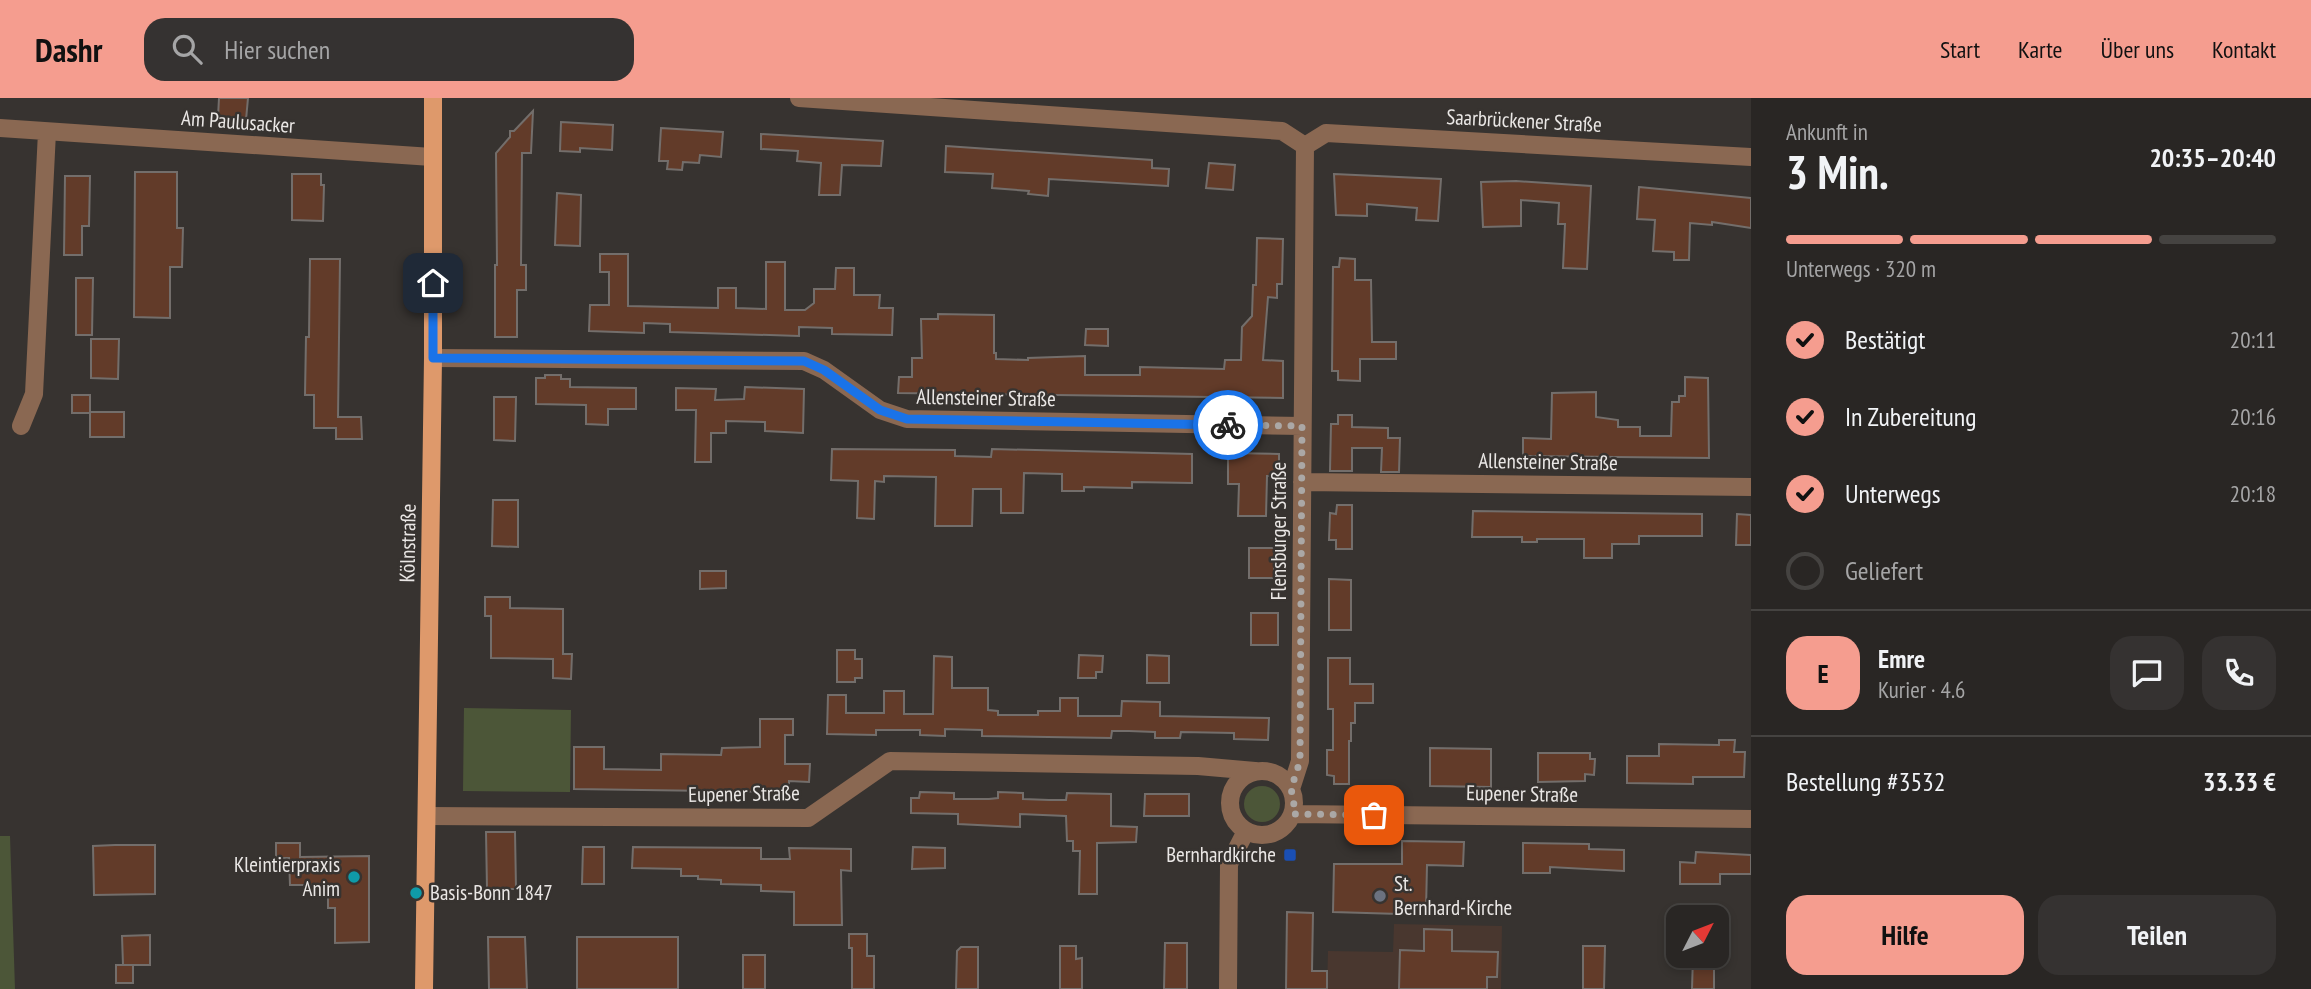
<!DOCTYPE html>
<html lang="de">
<meta charset="utf-8">
<style>
body{margin:0;font-family:"PT Sans Narrow",sans-serif;background:#353231;color:#f1f3f6;height:100vh;display:flex;flex-direction:column;font-size:26px;white-space:nowrap}
*{box-sizing:border-box;margin:0}
p{font-size:23px;color:#a5a5a6}
.icon{flex:none;width:38px;height:38px;fill:none;stroke:currentColor;stroke-width:2;stroke-linecap:round;stroke-linejoin:round}
.map{position:relative;flex:1;overflow:hidden}
.sheet{display:flex;flex-direction:column;background:#292624;width:560px}
.sheet>*{flex:none}
.needle{width:46px;rotate:48deg}
.controls{position:absolute;left:1666px;top:807px;display:grid;gap:14px}
.controls a{display:grid;place-items:center;width:63px;height:63px;border-radius:14px;background:#292624;box-shadow:0 4px 10px #0003,0 0 0 2px #454341;font-size:35px}
.pin{position:absolute;display:grid;place-items:center;width:60px;height:60px;color:#fff;margin:-30px;border-radius:14px;box-shadow:0 4px 10px #0006}
.courier{position:absolute;display:grid;place-items:center;width:70px;height:70px;margin:-35px;border:5px solid #1a73e8;border-radius:50%;background:#fff;color:#222;box-shadow:0 2px 9px #0007}
.summary em{font-style:normal;font-weight:600}
.summary div{display:flex;flex-direction:column-reverse}
.summary{display:flex;align-items:center;justify-content:space-between;height:119px;padding:0 35px}
h1{font-size:46px;font-weight:600;line-height:52px}
.bar{display:grid;grid-template-columns:repeat(4,1fr);gap:10px 7px;align-content:center;height:84px;padding:0 35px}
.bar i{height:9px;border-radius:5px;background:#454341}
.bar .selected{background:#f59d8f}
.bar p{grid-column:span 4}
.line{display:flex;align-items:center;gap:18px;padding:0 35px;border-top:2px solid #454341}
.line div{flex:1}
.round{display:grid;place-items:center;flex:none;width:74px;height:74px;border-radius:21px;background:#353231}
ol{padding:0 35px;list-style:none}
li{display:flex;align-items:center;gap:21px;height:77px}
li p{margin-inline-start:auto}
li .icon{padding:7px;border-radius:50%;background:#f59d8f;color:#111;stroke-width:4}
li:last-child{color:#a5a5a6}
li i{width:38px;height:38px;border:4px solid #454341;border-radius:50%}
.cta{display:flex;gap:14px;margin-top:auto;padding:14px 35px}
.cta a{flex:1;height:80px;border-radius:21px;background:#f59d8f;color:#111;font-size:28px;font-weight:600;line-height:80px;text-align:center}
.cta a+a{background:#353231;color:#f1f3f6}
header{display:flex;align-items:center;gap:42px;box-sizing:border-box;height:98px;padding:0 35px;background:#f59d8f;color:#111}
header strong{font-size:33px}
nav{display:flex;gap:38px;margin-inline-start:auto;font-size:24px}
.search{width:490px;height:63px;background:#353231;display:flex;align-items:center;gap:18px;box-sizing:border-box;padding:0 24px;border-radius:21px;color:#a5a5a6;font-size:26px}
main{display:flex;flex:1;min-height:0}
.map>svg:first-child{display:block}
.education{fill:#49372f}
.green{fill:#4c5638}
.building{fill:#623b29;stroke:#736e6b;stroke-width:2}
.lines{fill:none;stroke-linecap:round;stroke-linejoin:round}
.minor{stroke:#8a6852;stroke-width:18}
.major{stroke:#de996b;stroke-width:18}
.done{stroke:#aba8a6;stroke-width:7;stroke-dasharray:0 12.6}
.route{stroke:#1a73e8;stroke-width:9}
.transit-dot{fill:#1a4fb4;stroke:#373330;stroke-width:2.5}
.culture-dot{fill:#0f9aa8;stroke:#373330;stroke-width:2.5}
.worship-dot{fill:#6b7280;stroke:#373330;stroke-width:2.5}
.labels{text-anchor:middle;stroke-width:5;stroke-linejoin:round;paint-order:stroke}
.street-label{font-size:21px;fill:#eae7e5;stroke:#373330}
.poi-label{font-size:21px;fill:#eae7e5;stroke:#373330;text-anchor:end}
</style>
<header>
<strong>Dashr</strong>
<div class="search"><svg class="icon" aria-label="search" viewBox="0 0 24 24"><circle cx="10" cy="10" r="6"/><path d="M15 15l6 6"/></svg>Hier suchen</div>
<nav><a>Start</a><a>Karte</a><a>Über uns</a><a>Kontakt</a></nav>
</header>
<main>
<div class="map">
<svg width="1751" height="891" viewBox="0 0 1751 891">
<rect width="100%" height="100%" fill="#373330"/>
<path class="education" d="M 1394,826 L 1502,828 L 1501,891 L 1327,891 L 1328,853 L 1393,854 Z"/>
<path class="green" d="M 464,610 L 571,612 L 570,694 L 463,693 Z
M1244 706a18 18 0 1 1 36 0a18 18 0 1 1-36 0Z
M 0,738 L 10,738 L 15,891 L 0,891 Z"/>
<path class="building" d="M 219,0 L 248,0 L 246,22 L 218,19 Z
M 533,13 L 531,55 L 522,55 L 521,167 L 526,167 L 526,192 L 517,192 L 517,239 L 495,239 L 495,167 L 497,167 L 496,55 L 510,39 L 510,33 L 514,33 Z
M 561,24 L 613,27 L 612,52 L 580,50 L 580,54 L 560,53 Z
M 661,30 L 723,34 L 721,59 L 700,57 L 699,65 L 683,64 L 682,72 L 667,71 L 668,63 L 659,63 Z
M 761,36 L 883,43 L 881,68 L 842,67 L 840,97 L 819,97 L 821,65 L 797,63 L 798,53 L 761,51 Z
M 946,48 L 1152,62 L 1152,70 L 1169,71 L 1168,88 L 1049,81 L 1048,98 L 1028,96 L 1029,93 L 992,90 L 993,76 L 945,74 Z
M 1209,65 L 1235,67 L 1233,92 L 1206,90 Z
M 135,74 L 177,74 L 177,130 L 183,130 L 182,169 L 170,169 L 170,220 L 134,219 Z
M 292,76 L 321,76 L 321,87 L 324,87 L 323,123 L 292,122 Z
M 1334,76 L 1441,81 L 1438,123 L 1416,122 L 1417,110 L 1367,106 L 1367,118 L 1336,117 Z
M 65,78 L 90,78 L 89,128 L 82,128 L 82,157 L 64,157 Z
M 1516,83 L 1591,88 L 1587,171 L 1563,170 L 1565,126 L 1558,126 L 1559,105 L 1521,102 L 1521,128 L 1483,129 L 1481,84 Z
M 1639,89 L 1751,100 L 1751,130 L 1712,124 L 1712,127 L 1690,125 L 1689,162 L 1674,162 L 1674,154 L 1653,153 L 1655,122 L 1637,121 Z
M 557,95 L 581,97 L 580,148 L 555,147 Z
M 1257,140 L 1283,141 L 1282,186 L 1277,186 L 1277,200 L 1268,199 L 1263,262 L 1283,263 L 1283,300 L 898,295 L 899,279 L 912,279 L 912,260 L 922,260 L 921,221 L 938,221 L 938,216 L 994,217 L 994,255 L 996,255 L 996,261 L 1028,262 L 1028,260 L 1085,258 L 1085,277 L 1140,277 L 1140,269 L 1224,271 L 1225,262 L 1241,262 L 1242,229 L 1252,218 L 1253,187 L 1256,187 Z
M 600,156 L 628,156 L 628,208 L 718,210 L 718,190 L 736,190 L 736,210 L 766,211 L 766,164 L 785,164 L 785,212 L 805,212 L 814,205 L 814,191 L 835,191 L 836,170 L 854,170 L 854,197 L 880,197 L 879,210 L 893,210 L 892,237 L 832,236 L 832,230 L 799,229 L 799,238 L 670,234 L 670,226 L 644,225 L 644,235 L 589,233 L 590,207 L 609,207 L 609,174 L 600,174 Z
M 1340,160 L 1355,161 L 1355,182 L 1371,182 L 1372,244 L 1396,244 L 1396,261 L 1360,261 L 1360,283 L 1338,282 L 1338,273 L 1332,273 L 1333,169 L 1339,169 Z
M 310,161 L 340,161 L 338,319 L 361,319 L 362,341 L 336,341 L 336,330 L 314,330 L 314,297 L 305,297 L 306,239 L 309,239 Z
M 76,180 L 93,180 L 92,237 L 76,237 Z
M 1086,231 L 1108,231 L 1108,248 L 1085,247 Z
M 91,241 L 119,241 L 118,281 L 91,280 Z
M 545,277 L 561,277 L 561,281 L 570,281 L 570,289 L 636,290 L 636,311 L 608,311 L 608,327 L 586,326 L 586,307 L 536,306 L 536,280 L 545,280 Z
M 1685,279 L 1708,280 L 1709,360 L 1523,358 L 1523,340 L 1551,341 L 1552,295 L 1596,294 L 1596,319 L 1618,322 L 1618,329 L 1640,329 L 1640,338 L 1671,338 L 1672,304 L 1679,304 L 1679,298 L 1685,298 Z
M 745,289 L 804,291 L 803,335 L 765,333 L 765,324 L 726,323 L 726,335 L 711,335 L 711,364 L 695,364 L 696,312 L 676,312 L 676,290 L 716,291 L 715,302 L 744,301 Z
M 72,297 L 90,297 L 90,314 L 124,314 L 124,339 L 90,339 L 90,315 L 72,315 Z
M 494,299 L 516,299 L 515,343 L 494,342 Z
M 1338,317 L 1352,317 L 1352,329 L 1388,330 L 1388,340 L 1400,340 L 1399,374 L 1381,374 L 1382,350 L 1352,350 L 1352,373 L 1330,373 L 1331,326 L 1338,326 Z
M 832,351 L 955,352 L 955,358 L 991,359 L 992,351 L 1192,356 L 1192,385 L 1132,384 L 1132,390 L 1084,389 L 1084,393 L 1062,393 L 1062,376 L 1024,375 L 1023,415 L 1001,415 L 1001,391 L 973,391 L 972,428 L 935,428 L 936,379 L 884,378 L 884,384 L 875,383 L 874,421 L 857,420 L 858,383 L 831,382 Z
M 1228,355 L 1279,356 L 1279,378 L 1267,378 L 1266,418 L 1238,418 L 1239,386 L 1228,386 Z
M 493,402 L 518,402 L 518,449 L 492,448 Z
M 1337,407 L 1352,407 L 1352,451 L 1336,451 L 1336,442 L 1329,442 L 1330,415 L 1336,416 Z
M 1473,413 L 1702,416 L 1702,438 L 1639,438 L 1639,446 L 1612,446 L 1612,460 L 1584,460 L 1584,441 L 1537,441 L 1537,444 L 1522,444 L 1522,439 L 1472,439 Z
M 1737,416 L 1751,417 L 1751,447 L 1736,447 Z
M 1249,450 L 1274,450 L 1274,480 L 1249,480 Z
M 700,473 L 726,473 L 726,490 L 700,491 Z
M 1329,481 L 1351,482 L 1351,532 L 1329,532 Z
M 485,499 L 510,499 L 510,510 L 563,511 L 563,556 L 572,556 L 571,581 L 553,580 L 553,561 L 491,560 L 491,518 L 485,518 Z
M 1251,515 L 1278,515 L 1278,547 L 1251,547 Z
M 837,552 L 855,552 L 855,561 L 862,561 L 862,580 L 855,580 L 855,584 L 837,584 Z
M 1079,557 L 1103,558 L 1102,574 L 1096,574 L 1096,580 L 1078,580 Z
M 1147,557 L 1169,558 L 1169,585 L 1147,585 Z
M 934,558 L 952,559 L 952,590 L 988,590 L 988,612 L 998,613 L 998,617 L 1038,617 L 1038,613 L 1060,613 L 1060,600 L 1078,600 L 1078,618 L 1121,618 L 1122,603 L 1160,604 L 1160,618 L 1269,620 L 1268,642 L 1234,641 L 1234,635 L 1181,634 L 1180,640 L 1155,640 L 1155,634 L 1129,633 L 1112,633 L 1111,640 L 982,638 L 982,632 L 945,631 L 945,638 L 920,637 L 920,632 L 876,632 L 876,637 L 827,636 L 828,597 L 846,597 L 846,615 L 884,615 L 884,593 L 904,593 L 904,616 L 933,616 Z
M 1328,560 L 1350,560 L 1350,586 L 1373,586 L 1373,605 L 1355,605 L 1355,625 L 1351,625 L 1351,643 L 1349,643 L 1349,686 L 1334,686 L 1334,678 L 1327,677 L 1327,652 L 1333,652 L 1333,611 L 1328,611 Z
M 760,621 L 793,621 L 793,637 L 785,637 L 785,666 L 810,666 L 809,684 L 789,683 L 789,694 L 574,691 L 574,649 L 604,649 L 604,671 L 661,672 L 661,656 L 721,657 L 722,650 L 760,649 Z
M 1719,642 L 1735,642 L 1734,654 L 1745,654 L 1744,679 L 1693,679 L 1693,686 L 1627,685 L 1627,658 L 1659,658 L 1659,646 L 1719,647 Z
M 1430,650 L 1491,651 L 1491,689 L 1430,688 Z
M 1538,655 L 1590,655 L 1590,661 L 1595,661 L 1594,677 L 1585,676 L 1585,683 L 1538,684 Z
M 920,694 L 954,695 L 954,701 L 989,701 L 998,700 L 998,694 L 1023,695 L 1023,701 L 1049,702 L 1066,702 L 1067,695 L 1111,696 L 1111,728 L 1137,729 L 1136,744 L 1097,745 L 1097,796 L 1079,796 L 1080,753 L 1073,753 L 1073,743 L 1067,743 L 1066,718 L 1020,716 L 1020,729 L 958,726 L 958,716 L 911,715 L 911,700 L 919,700 Z
M 1145,696 L 1189,696 L 1189,718 L 1144,718 Z
M 486,734 L 515,734 L 516,791 L 487,791 Z
M 1402,743 L 1464,744 L 1463,768 L 1427,767 L 1426,812 L 1400,816 L 1333,814 L 1334,766 L 1402,766 Z
M 276,745 L 300,745 L 300,759 L 369,758 L 369,844 L 335,845 L 335,810 L 328,810 L 328,787 L 290,787 L 289,760 L 276,760 Z
M 1523,745 L 1589,746 L 1589,751 L 1624,752 L 1624,773 L 1550,769 L 1550,775 L 1523,775 Z
M 115,747 L 155,747 L 155,796 L 94,797 L 93,748 Z
M 583,749 L 604,749 L 604,786 L 582,786 Z
M 633,749 L 761,750 L 761,761 L 790,761 L 789,750 L 851,751 L 851,773 L 841,772 L 842,827 L 794,827 L 794,794 L 761,793 L 761,787 L 721,786 L 721,782 L 698,781 L 698,778 L 681,778 L 681,771 L 632,770 Z
M 913,749 L 945,750 L 945,770 L 912,771 Z
M 1696,754 L 1751,757 L 1751,776 L 1720,776 L 1720,786 L 1680,786 L 1680,764 L 1695,765 Z
M 1287,814 L 1313,815 L 1312,873 L 1327,873 L 1327,891 L 1286,891 Z
M 1424,831 L 1452,832 L 1452,853 L 1498,854 L 1497,879 L 1487,879 L 1487,891 L 1399,891 L 1400,852 L 1424,853 Z
M 849,836 L 867,836 L 867,858 L 874,858 L 874,891 L 852,891 L 852,850 L 849,850 Z
M 150,837 L 150,867 L 123,867 L 122,838 Z
M 488,839 L 525,839 L 527,891 L 489,891 Z
M 577,839 L 678,839 L 678,891 L 577,891 Z
M 1165,845 L 1187,845 L 1187,891 L 1164,891 Z
M 1060,848 L 1076,848 L 1076,861 L 1082,860 L 1082,891 L 1060,891 Z
M 1583,848 L 1605,848 L 1604,891 L 1583,891 Z
M 961,849 L 978,849 L 978,891 L 956,891 L 957,853 Z
M 743,857 L 765,857 L 765,891 L 743,891 Z
M 1693,858 L 1714,858 L 1714,891 L 1692,891 Z
M 116,867 L 133,867 L 133,885 L 116,885 Z"/>
<g class="lines">
<path class="minor" d="M 799,0 L 1282,33 L 1305,48
M 0,30 L 432,59
M 1305,48 L 1326,35 L 1751,59
M 433,260 L 804,263 L 824,272 L 880,312 L 907,321 L 1302,328
M 21,328 L 34,296 L 47,34
M 1302,384 L 1751,389
M1230 705a32 32 0 1 1 64 0a32 32 0 1 1-64 0Z
M 1291,691 L 1300,663 L 1305,48
M 1293,716 L 1751,721
M 427,718 L 808,720 L 890,663 L 1198,668 L 1255,673
M 1228,891 L 1229,766 L 1246,733"/>
<path class="major" d="M 424,891 L 433,260 L 433,0"/>
</g>
<g class="lines">
<path class="done" d="M 1228,327 L 1302,328 L 1300,663 L 1291,691 L 1294,703 L 1293,716 L 1374,717"/>
<path class="route" d="M 433,185 L 433,260 L 804,263 L 824,272 L 880,312 L 907,321 L 1228,327"/>
</g>
<rect class="transit-dot" x="1283" y="750" width="14" height="14" rx="3.5"/>
<g class="culture-dot">
<circle cx="354" cy="779" r="7"/>
<circle cx="416" cy="795" r="7"/>
</g>
<circle class="worship-dot" cx="1380" cy="798" r="7"/>
<g class="labels">
<g class="street-label">
<text transform="translate(1524 23) rotate(3)" y="7">Saarbrückener Straße</text>
<text transform="translate(238 24) rotate(4)" y="7">Am Paulusacker</text>
<text transform="translate(986 300) rotate(1)" y="7">Allensteiner Straße</text>
<text transform="translate(1548 364) rotate(1)" y="7">Allensteiner Straße</text>
<text transform="translate(1279 433) rotate(-90)" y="7">Flensburger Straße</text>
<text transform="translate(408 445) rotate(-89)" y="7">Kölnstraße</text>
<text transform="translate(744 696) rotate(-1)" y="7">Eupener Straße</text>
<text transform="translate(1522 696) rotate(1)" y="7">Eupener Straße</text>
</g>
<g class="poi-label">
<text x="1276" y="764">Bernhardkirche</text>
<text x="340" y="774">Kleintierpraxis<tspan x="340" dy="24">Anim</tspan></text>
<text x="1394" y="793" text-anchor="start">St.<tspan x="1394" dy="24">Bernhard-Kirche</tspan></text>
<text x="430" y="802" text-anchor="start">Basis-Bonn 1847</text>
</g>
</g>
</svg>
<div class="controls">
<a><svg class="needle" viewBox="-14 -14 28 28"><path d="M0-13l5 13h-10z" fill="#e53935"/><path d="M0 13l5-13h-10z" fill="#a5a5a6"/></svg></a>
</div>
<div class="pin" style="left:1374px;top:717px;background:#ea580c"><svg class="icon" aria-label="bag" viewBox="0 0 24 24"><path d="M5 8h14l-1 12H6zM9 8a3 3 0 0 1 6 0"/></svg></div>
<div class="pin" style="left:433px;top:185px;background:#1f2937"><svg class="icon" aria-label="home" viewBox="0 0 24 24"><path d="M3 11l9-7 9 7M6 9v11h12V9"/></svg></div>
<div class="courier" style="left:1228px;top:327px"><svg class="icon" aria-label="bike" viewBox="0 0 24 24"><circle cx="6" cy="16" r="4"/><circle cx="18" cy="16" r="4"/><path d="M6 16l4-8h5l3 8M10 8l3 8H6M13 5h3"/></svg></div>
</div>
<section class="sheet">
<div class="summary"><div><h1>3 Min.</h1><p>Ankunft in</p></div><em>20:35–20:40</em></div>
<div class="bar"><i class="selected"></i><i class="selected"></i><i class="selected"></i><i></i><p>Unterwegs · 320 m</p></div>
<ol>
<li><svg class="icon" aria-label="check" viewBox="0 0 24 24"><path d="M5 12l5 5 9-10"/></svg>Bestätigt<p>20:11</p></li>
<li><svg class="icon" aria-label="check" viewBox="0 0 24 24"><path d="M5 12l5 5 9-10"/></svg>In Zubereitung<p>20:16</p></li>
<li><svg class="icon" aria-label="check" viewBox="0 0 24 24"><path d="M5 12l5 5 9-10"/></svg>Unterwegs<p>20:18</p></li>
<li><i></i>Geliefert</li>
</ol>
<div class="line" style="height:126px"><b class="round" style="background:#f59d8f;color:#111">E</b><div><b>Emre</b><p>Kurier · 4.6</p></div><a class="round"><svg class="icon" aria-label="chat" viewBox="0 0 24 24"><path d="M4 5h16v11H9l-5 4z"/></svg></a><a class="round"><svg class="icon" aria-label="phone" viewBox="0 0 24 24"><path d="M5 4h4l2 5-3 2q2 4 5 5l2-3 5 2v4C11 20 4 13 5 4z"/></svg></a></div>
<div class="line" style="height:91px"><div>Bestellung #3532</div><b>33.33 €</b></div>
<div class="cta"><a>Hilfe</a><a>Teilen</a></div>
</section>
</main>
